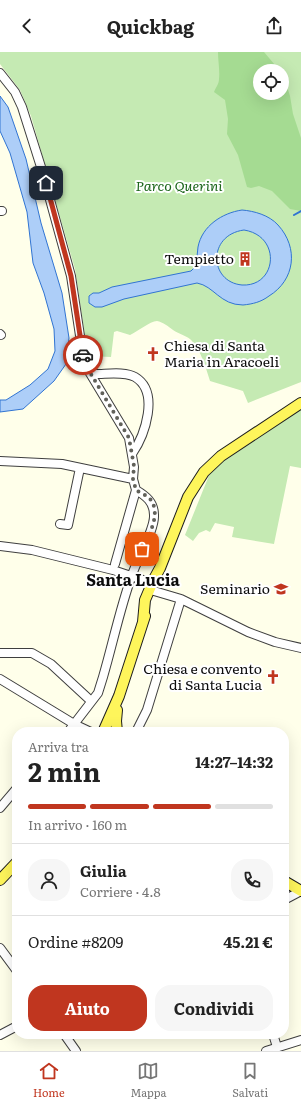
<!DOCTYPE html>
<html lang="it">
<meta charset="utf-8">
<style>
body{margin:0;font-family:Literata,serif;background:#f6f6f6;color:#222;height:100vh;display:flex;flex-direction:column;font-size:15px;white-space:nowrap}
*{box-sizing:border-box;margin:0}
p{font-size:13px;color:#767676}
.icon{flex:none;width:22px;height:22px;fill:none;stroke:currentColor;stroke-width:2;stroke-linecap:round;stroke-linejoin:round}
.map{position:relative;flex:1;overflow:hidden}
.sheet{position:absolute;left:12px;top:675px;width:277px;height:312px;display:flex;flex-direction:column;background:#fff;border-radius:16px;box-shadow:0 4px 16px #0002}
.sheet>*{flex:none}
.fabs{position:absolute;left:253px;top:12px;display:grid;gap:8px}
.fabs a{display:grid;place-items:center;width:36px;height:36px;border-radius:50%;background:#fff;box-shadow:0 4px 16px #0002;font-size:20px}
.pin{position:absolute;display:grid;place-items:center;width:34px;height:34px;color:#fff;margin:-17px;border-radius:8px;box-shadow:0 2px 6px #0006}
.courier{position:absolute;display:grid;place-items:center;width:40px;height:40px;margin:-20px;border:3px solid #c0361f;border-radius:50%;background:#fff;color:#222;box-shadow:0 1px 5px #0007}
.head em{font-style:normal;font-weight:700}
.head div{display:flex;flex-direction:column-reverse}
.head{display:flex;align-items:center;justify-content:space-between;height:68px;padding:0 16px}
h1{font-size:26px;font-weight:700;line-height:30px}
.bar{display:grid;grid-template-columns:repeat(4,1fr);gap:6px 4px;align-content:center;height:48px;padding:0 16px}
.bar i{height:5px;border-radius:3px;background:#e0e0e0}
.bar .active{background:#c0361f}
.bar p{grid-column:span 4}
.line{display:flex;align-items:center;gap:10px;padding:0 16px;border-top:1px solid #e0e0e0}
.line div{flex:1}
.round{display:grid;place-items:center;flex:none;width:42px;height:42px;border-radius:16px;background:#f6f6f6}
.primary-button{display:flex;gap:8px;margin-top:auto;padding:8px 16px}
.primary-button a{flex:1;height:46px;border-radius:16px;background:#c0361f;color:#fff;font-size:16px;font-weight:700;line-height:46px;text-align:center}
.primary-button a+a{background:#f6f6f6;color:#222}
header{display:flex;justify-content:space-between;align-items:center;height:52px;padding:0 16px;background:#fff;font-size:18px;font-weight:700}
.tab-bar{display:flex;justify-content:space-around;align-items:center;height:56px;border-top:1px solid #e0e0e0;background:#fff;font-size:11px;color:#767676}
.tab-bar a{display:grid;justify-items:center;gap:2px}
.tab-bar .active{color:#c0361f}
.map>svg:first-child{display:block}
.green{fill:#c5eab3;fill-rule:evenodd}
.forest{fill:#a5db92}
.water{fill:#adcef8;stroke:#3174d2;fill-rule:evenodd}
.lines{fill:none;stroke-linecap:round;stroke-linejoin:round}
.stream{stroke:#3174d2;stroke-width:2}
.minor-casing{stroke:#3f3f3f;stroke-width:10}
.major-casing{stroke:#1d1d1d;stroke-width:12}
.minor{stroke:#fff;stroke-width:8}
.major{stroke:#fef55b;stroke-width:10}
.done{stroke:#61615a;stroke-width:4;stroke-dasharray:0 7.2}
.route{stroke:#c0361f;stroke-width:5}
.labels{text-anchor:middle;stroke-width:4;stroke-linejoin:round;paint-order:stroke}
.park-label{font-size:14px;font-style:italic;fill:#1c651a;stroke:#fff}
.poi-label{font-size:14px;fill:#0c0c0c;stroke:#fff;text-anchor:end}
.quarter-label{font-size:16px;font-weight:bold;fill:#0c0c0c;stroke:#fff}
</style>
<header><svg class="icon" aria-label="back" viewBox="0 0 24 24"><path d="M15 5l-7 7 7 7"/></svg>Quickbag<svg class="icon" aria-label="share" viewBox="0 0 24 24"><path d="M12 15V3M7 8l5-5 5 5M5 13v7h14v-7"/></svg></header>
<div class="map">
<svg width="301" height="999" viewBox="0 0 301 999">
<rect width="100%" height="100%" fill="#ffffea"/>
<path class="green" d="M 0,0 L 301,0 L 301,330 L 248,351 L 243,339 L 210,329 C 206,316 201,299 192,289 C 188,284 179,282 173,278 C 169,275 163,270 157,269 C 150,269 137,280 130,283 L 117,279 L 114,280 L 111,305 L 88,304 L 75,217 L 31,64 L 20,38 L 0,12 ZM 260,19 L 282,19 L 282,41 L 260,41 Z
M 301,357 L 301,416 L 290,414 L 274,492 L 232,485 L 234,475 L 215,471 L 210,480 L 206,478 L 199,481 L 193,489 L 185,483 L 212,416 Z"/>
<path class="forest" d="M 218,0 L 264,0 L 280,19 L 260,19 L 260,41 L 282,41 L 282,22 L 284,25 L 290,44 L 293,62 L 301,86 L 301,159 L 290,157 L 272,139 L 259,134 L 251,136 L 247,135 L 238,103 L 227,82 L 228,67 L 225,48 L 214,40 C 216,35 219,32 219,27 C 220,19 218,9 218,0 Z"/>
<path class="water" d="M 0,44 L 8,55 L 26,107 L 41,171 L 62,241 L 69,286 L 66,312 L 54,329 L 23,357 L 0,360 L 0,348 L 6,348 L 30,333 L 48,317 L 55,299 L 54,277 L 44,241 L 33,211 L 27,160 L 10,101 L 0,79 Z
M 242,158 C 254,159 269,163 278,173 C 299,196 295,228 269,244 C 261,250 253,252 243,253 C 220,253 214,234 197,231 L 124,247 L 102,255 L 95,255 L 89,251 L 89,244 L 93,241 L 99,241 L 112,235 L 191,219 L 196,214 C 197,208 197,201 198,195 C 202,174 222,161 242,158 ZM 244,178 C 282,184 277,235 242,233 C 209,230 207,183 244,178 Z"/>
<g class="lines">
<path class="stream" d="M 294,163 L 301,159"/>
<defs>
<path id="minor" d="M 0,21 L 15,40 L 22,55 L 41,115 L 71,224 L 82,297 L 85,313 L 129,386 L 134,415 L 133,427 L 136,438
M 0,159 L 2,159
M 0,282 L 1,283
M 95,322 C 107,322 125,319 135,325 C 160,340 145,383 132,402
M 0,409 L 62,412 L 133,427
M 60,472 L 68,473 L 80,416
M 0,494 L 32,498 L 113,518 L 152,531
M 115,512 L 136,438
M 154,539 L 181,547 L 248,580 L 275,590 L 301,596
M 0,601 L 32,601 L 51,612 L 91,649
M 0,627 L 74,672 L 91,680
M 68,680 L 98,641 L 103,625 C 113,591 120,556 132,523 C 137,507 155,478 154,463 C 154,450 146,444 136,438
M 136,680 L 147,658 L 181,547
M 0,756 L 17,736
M 284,848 L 301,839
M 0,896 L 17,919
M 64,982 L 76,999
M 273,982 L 277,995
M 0,983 L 17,974
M 266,999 L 301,988"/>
<path id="major" d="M 143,570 L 145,548 L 154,527 L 160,516 L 188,445 L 204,420 L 221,404 L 301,351
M 104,678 L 119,644 L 145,564
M 117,680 L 116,669 L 117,658
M 0,828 L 17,810
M 284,829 L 301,839"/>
</defs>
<use href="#minor" class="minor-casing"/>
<use href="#major" class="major-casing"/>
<use href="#minor" class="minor"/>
<use href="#major" class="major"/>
</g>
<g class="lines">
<path class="done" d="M 83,303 L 85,312 L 129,386 L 134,414 L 133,427 L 136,438 C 139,440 143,442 147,444 C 164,458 149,483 142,497"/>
<path class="route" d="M 46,131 L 71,224 L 83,303"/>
</g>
<defs>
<symbol id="building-bare" viewBox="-9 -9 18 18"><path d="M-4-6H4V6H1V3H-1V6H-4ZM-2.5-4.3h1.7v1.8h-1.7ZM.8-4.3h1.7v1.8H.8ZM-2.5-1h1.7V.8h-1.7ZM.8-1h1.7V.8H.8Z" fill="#c0361f" stroke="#fff" stroke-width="2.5" paint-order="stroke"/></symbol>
<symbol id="church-bare" viewBox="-9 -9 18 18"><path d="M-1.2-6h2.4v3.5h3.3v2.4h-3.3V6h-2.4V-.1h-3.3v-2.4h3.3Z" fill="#c0361f" stroke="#fff" stroke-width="2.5" paint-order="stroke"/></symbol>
<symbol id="school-bare" viewBox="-9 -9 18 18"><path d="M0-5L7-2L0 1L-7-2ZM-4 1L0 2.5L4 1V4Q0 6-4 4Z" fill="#c0361f" stroke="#fff" stroke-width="2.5" paint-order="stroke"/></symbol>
</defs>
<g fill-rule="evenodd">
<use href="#building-bare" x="235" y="197" width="20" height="20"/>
<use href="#church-bare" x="143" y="292" width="20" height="20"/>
<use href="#school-bare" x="271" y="527" width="20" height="20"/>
<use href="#church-bare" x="263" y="615" width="20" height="20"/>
</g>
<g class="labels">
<g class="park-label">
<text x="179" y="139">Parco Querini</text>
</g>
<g class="poi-label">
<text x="234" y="212">Tempietto</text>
<text x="164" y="299" text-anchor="start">Chiesa di Santa<tspan x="164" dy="16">Maria in Aracoeli</tspan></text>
<text x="270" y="542">Seminario</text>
<text x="262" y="622">Chiesa e convento<tspan x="262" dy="16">di Santa Lucia</tspan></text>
</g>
<g class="quarter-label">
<text x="133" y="534">Santa Lucia</text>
</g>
</g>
</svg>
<div class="fabs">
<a><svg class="icon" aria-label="locate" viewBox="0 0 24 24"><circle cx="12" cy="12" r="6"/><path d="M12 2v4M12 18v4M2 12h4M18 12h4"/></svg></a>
</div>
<div class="pin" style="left:142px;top:497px;background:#ea580c"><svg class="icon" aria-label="bag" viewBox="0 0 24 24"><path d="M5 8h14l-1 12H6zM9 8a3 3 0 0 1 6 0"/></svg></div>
<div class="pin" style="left:46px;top:131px;background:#1f2937"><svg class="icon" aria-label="home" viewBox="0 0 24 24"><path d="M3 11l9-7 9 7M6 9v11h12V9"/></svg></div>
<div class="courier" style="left:83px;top:303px"><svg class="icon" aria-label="car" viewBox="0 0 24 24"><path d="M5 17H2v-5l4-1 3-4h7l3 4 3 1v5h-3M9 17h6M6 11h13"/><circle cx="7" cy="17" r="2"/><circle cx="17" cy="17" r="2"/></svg></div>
<section class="sheet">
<div class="head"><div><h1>2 min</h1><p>Arriva tra</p></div><em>14:27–14:32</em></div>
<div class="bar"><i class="active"></i><i class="active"></i><i class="active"></i><i></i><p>In arrivo · 160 m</p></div>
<div class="line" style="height:72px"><a class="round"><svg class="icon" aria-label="person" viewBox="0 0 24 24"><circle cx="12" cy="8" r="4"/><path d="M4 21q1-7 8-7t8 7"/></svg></a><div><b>Giulia</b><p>Corriere · 4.8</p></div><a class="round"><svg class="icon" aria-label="phone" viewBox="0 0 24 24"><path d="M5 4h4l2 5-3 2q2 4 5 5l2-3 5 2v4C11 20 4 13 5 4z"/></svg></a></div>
<div class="line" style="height:52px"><div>Ordine #8209</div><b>45.21 €</b></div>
<div class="primary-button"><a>Aiuto</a><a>Condividi</a></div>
</section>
</div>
<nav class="tab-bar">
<a class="active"><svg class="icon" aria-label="home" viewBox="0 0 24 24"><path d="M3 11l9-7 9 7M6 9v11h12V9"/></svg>Home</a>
<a><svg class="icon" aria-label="map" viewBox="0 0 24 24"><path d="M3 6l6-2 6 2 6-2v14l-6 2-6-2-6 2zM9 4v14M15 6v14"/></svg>Mappa</a>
<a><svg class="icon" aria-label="saved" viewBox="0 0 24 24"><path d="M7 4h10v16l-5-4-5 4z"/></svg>Salvati</a>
</nav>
